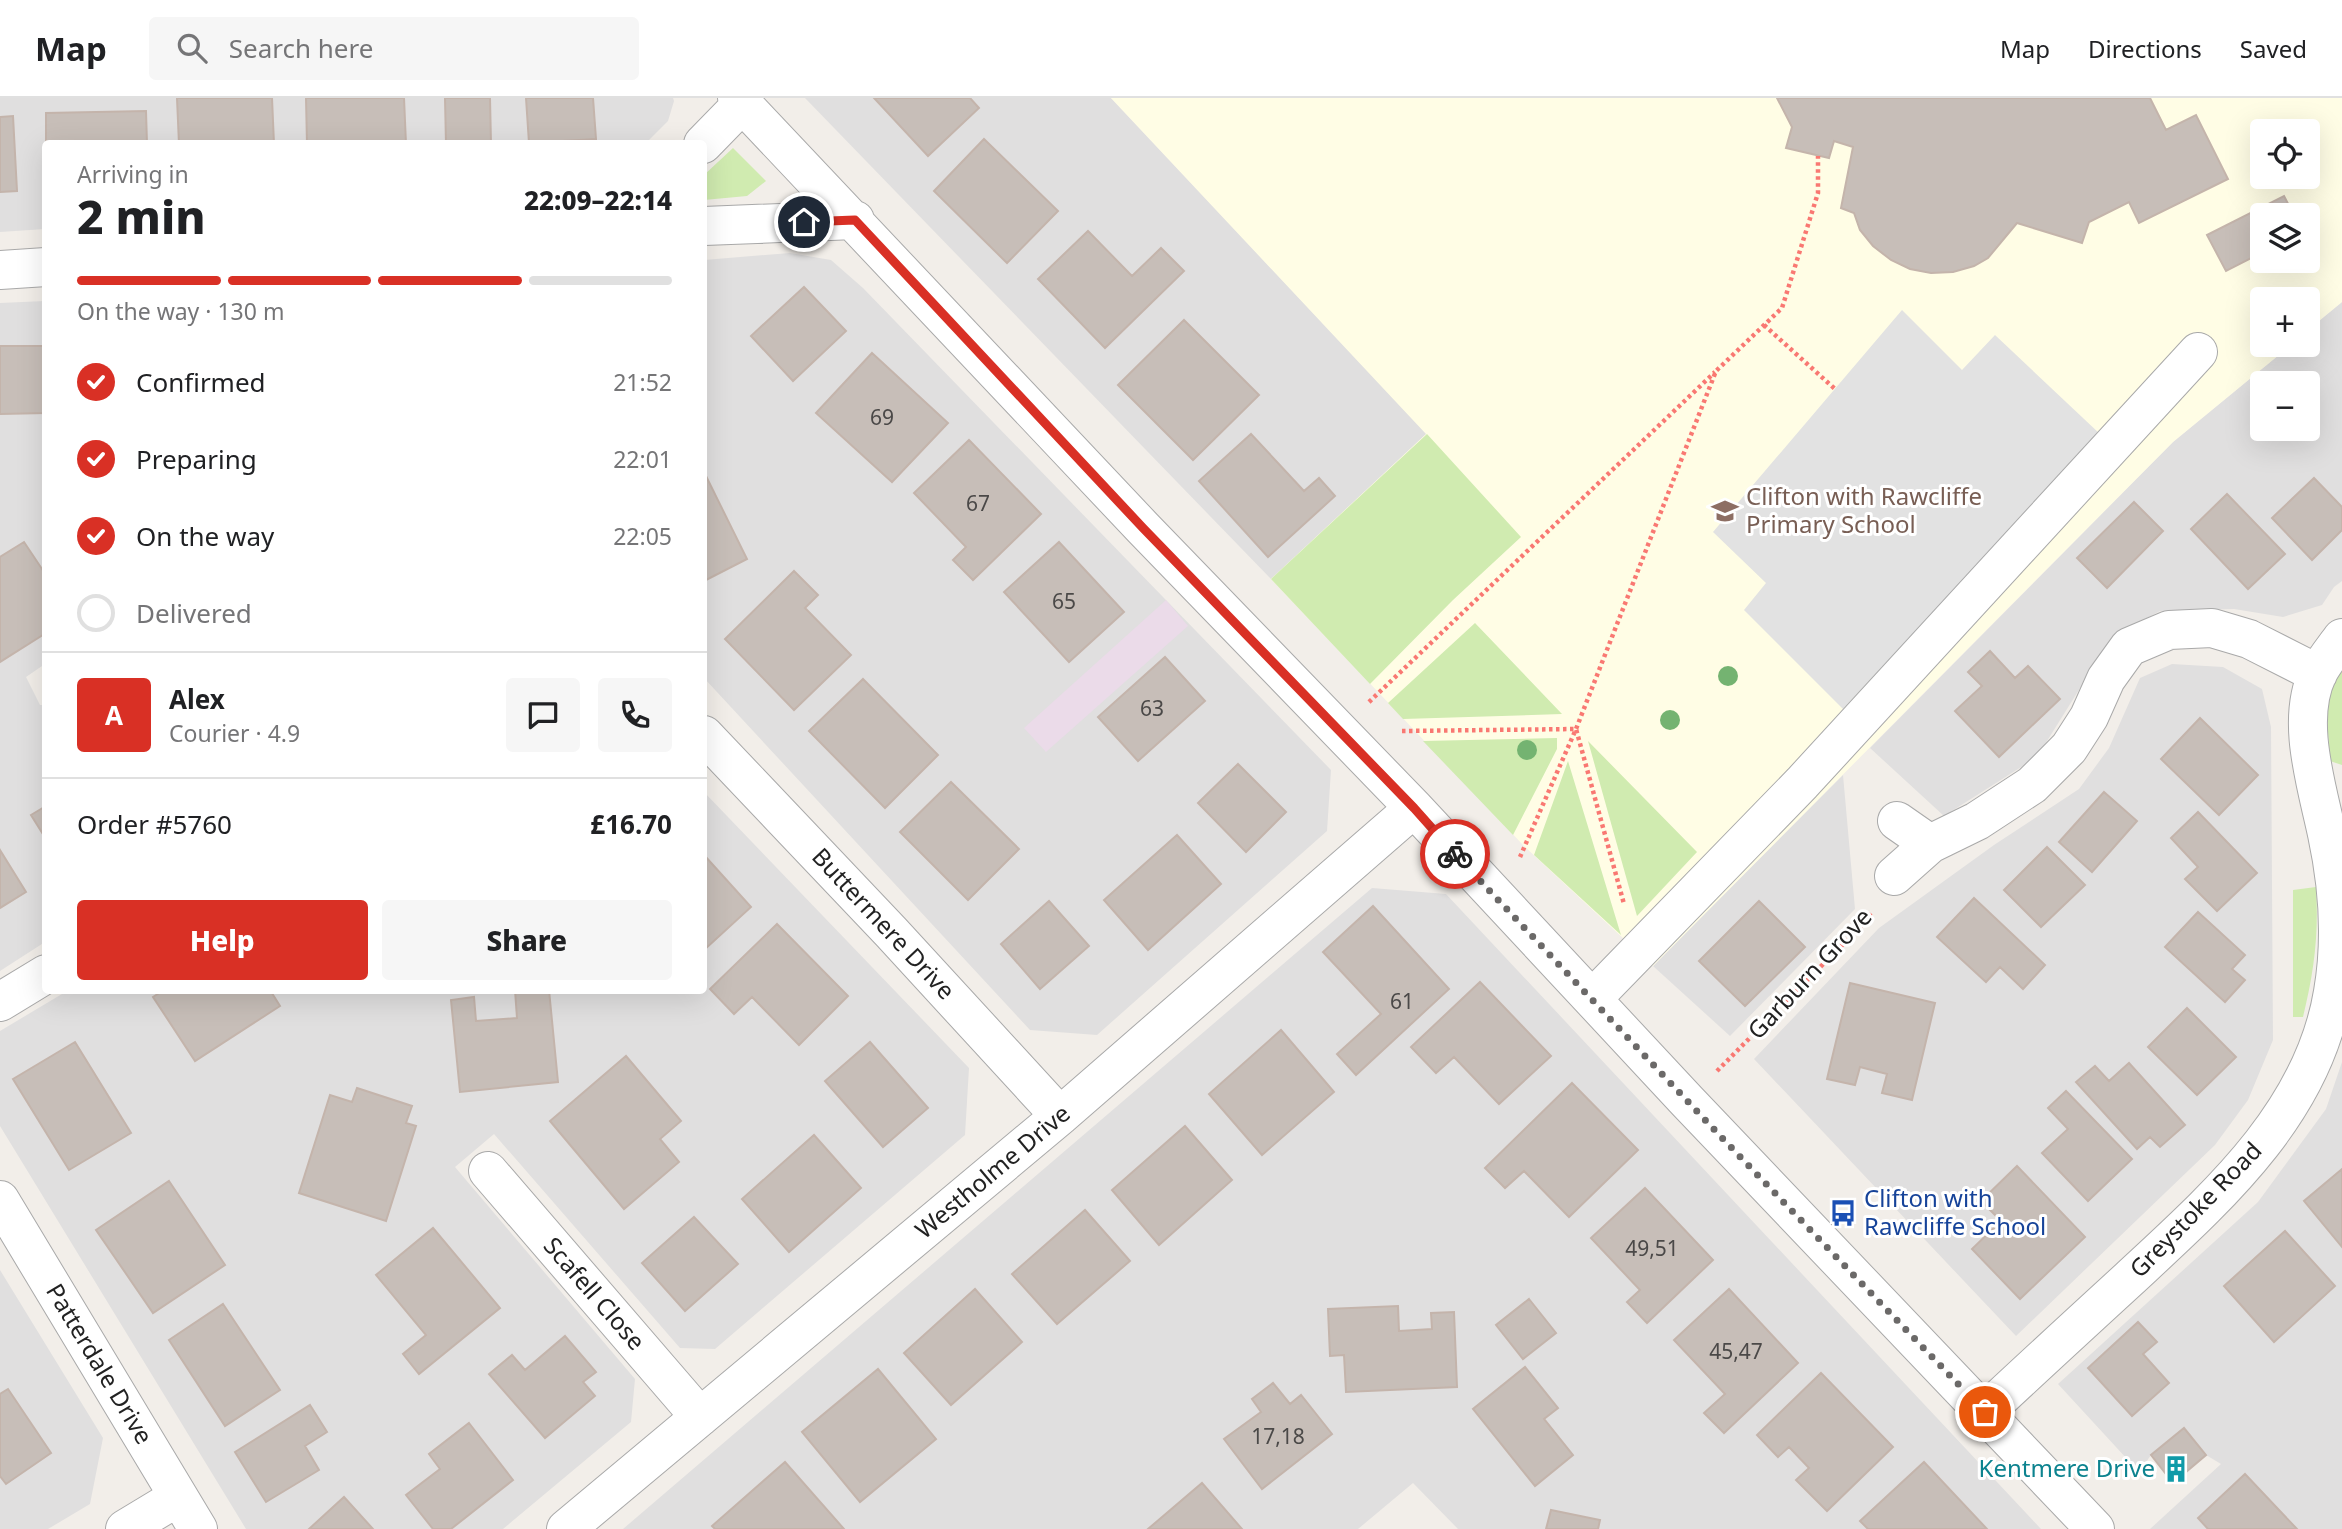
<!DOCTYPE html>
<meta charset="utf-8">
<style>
body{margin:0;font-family:"Noto Sans",sans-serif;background:#f6f6f6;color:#202124;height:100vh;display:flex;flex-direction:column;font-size:26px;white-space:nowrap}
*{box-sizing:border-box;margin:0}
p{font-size:23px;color:#757577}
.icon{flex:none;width:38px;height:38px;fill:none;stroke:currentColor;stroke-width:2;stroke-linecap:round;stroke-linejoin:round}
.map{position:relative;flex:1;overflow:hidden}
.panel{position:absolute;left:42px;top:42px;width:665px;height:854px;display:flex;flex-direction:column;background:#fff;border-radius:7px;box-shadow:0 7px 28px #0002}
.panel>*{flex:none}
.buttons{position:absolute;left:2250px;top:21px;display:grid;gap:14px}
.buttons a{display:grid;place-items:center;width:70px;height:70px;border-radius:7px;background:#fff;box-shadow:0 7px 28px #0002;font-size:35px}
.pin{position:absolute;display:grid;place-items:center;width:60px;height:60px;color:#fff;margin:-30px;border:4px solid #fff;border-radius:50%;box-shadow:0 2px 7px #0007}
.courier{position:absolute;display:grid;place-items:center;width:70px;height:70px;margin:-35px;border:5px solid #d93025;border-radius:50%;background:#fff;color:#222;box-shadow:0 2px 9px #0007}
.summary em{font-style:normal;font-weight:800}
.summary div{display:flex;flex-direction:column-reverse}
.summary{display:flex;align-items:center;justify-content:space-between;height:119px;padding:0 35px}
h1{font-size:46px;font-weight:800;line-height:52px}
.bar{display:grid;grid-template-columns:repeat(4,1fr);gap:10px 7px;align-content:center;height:84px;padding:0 35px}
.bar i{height:9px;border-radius:5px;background:#e0e0e0}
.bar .selected{background:#d93025}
.bar p{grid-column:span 4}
.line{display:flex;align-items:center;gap:18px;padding:0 35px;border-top:2px solid #e0e0e0}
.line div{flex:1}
.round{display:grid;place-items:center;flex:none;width:74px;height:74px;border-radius:7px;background:#f6f6f6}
ol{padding:0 35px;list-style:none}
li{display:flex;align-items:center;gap:21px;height:77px}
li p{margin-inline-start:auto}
li .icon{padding:7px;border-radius:50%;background:#d93025;color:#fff;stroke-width:4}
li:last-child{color:#757577}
li i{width:38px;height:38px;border:4px solid #e0e0e0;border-radius:50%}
.primary-button{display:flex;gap:14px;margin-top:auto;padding:14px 35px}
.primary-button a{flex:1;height:80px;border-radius:7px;background:#d93025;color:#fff;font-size:28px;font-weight:800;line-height:80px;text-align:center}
.primary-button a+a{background:#f6f6f6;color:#202124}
header{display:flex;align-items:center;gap:42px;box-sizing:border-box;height:98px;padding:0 35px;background:#fff;border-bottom:2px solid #e0e0e0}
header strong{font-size:33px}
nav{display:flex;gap:38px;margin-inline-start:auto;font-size:24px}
.search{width:490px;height:63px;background:#f6f6f6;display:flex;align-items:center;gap:18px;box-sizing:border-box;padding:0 24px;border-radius:7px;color:#757577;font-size:26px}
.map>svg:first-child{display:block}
.residential{fill:#e0dfdf;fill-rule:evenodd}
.industrial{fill:#ebdbe9}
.education{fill:#fffde5;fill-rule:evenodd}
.grass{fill:#d0ebb0}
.parking{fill:#e2e2e2}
.building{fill:#c7beb8;stroke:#c4b4ab;stroke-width:2}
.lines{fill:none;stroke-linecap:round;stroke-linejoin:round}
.minor-casing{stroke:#a9a9a9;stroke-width:40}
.path{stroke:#f97872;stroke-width:4.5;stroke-dasharray:3.5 3.5;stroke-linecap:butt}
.minor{stroke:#fff;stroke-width:38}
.tree{fill:#74b371}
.done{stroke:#6b6968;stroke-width:7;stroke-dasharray:0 12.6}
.route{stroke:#d93025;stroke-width:9}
.labels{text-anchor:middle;stroke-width:6;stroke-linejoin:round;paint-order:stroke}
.number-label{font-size:21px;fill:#4b4948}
.education-label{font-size:24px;fill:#785e54;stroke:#fff;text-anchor:start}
.street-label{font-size:24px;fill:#222;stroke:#fff}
.transit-label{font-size:24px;fill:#164399;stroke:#fff;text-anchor:start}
.culture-label{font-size:24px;fill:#0d838f;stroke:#fff;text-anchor:end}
</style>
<header>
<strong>Map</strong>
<div class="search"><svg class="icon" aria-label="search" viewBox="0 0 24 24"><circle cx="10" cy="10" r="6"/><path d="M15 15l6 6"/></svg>Search here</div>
<nav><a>Map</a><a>Directions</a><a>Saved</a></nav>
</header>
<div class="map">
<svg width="2342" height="1431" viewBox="0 0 2342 1431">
<rect width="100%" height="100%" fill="#f2eee9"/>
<path class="residential" d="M 0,0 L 673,0 L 674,3 L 668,23 L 646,45 L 46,46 L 45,131 L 0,134 Z
M 805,0 L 1111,0 L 1427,336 L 1271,481 Z
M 790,155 L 831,162 L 863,190 L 1331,672 L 1327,733 L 1097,937 L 1030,932 L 704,580 L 704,162 Z
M 45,203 L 45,566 L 26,579 L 40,607 L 45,607 L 45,844 L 0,873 L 0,205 Z
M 2342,204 L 2342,483 L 2334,489 L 2322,507 L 2283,519 L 2234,511 L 2160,513 L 2112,539 L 2037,659 L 1944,718 L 1870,650 L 2173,344 L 2291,247 L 2308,247 L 2308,232 ZM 2263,285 L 2308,285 L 2308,331 L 2263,331 Z
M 2172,566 L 2223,569 L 2262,591 L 2271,629 L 2273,942 L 2248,1002 L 2215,1047 L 2016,1238 L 1754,961 L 1879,830 L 1994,747 L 2079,691 L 2109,650 L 2140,580 Z
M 1843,677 L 1855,811 L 1730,938 L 1653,868 Z
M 704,694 L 969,970 L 965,1037 L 715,1251 L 680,1250 L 494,1036 L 455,1069 L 635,1281 L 631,1324 L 503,1431 L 246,1431 L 0,1028 L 0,933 L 67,893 L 704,892 Z
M 1372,790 L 1446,796 L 2041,1431 L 1458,1431 L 1413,1385 L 1358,1431 L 623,1431 Z
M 2342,964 L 2342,1431 L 2150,1431 L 2221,1366 L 2206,1357 L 2184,1330 L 2151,1357 L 2139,1374 L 2058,1286 L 2258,1104 L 2326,1011 Z
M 0,1172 L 103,1340 L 90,1406 L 48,1431 L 0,1431 Z"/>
<path class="industrial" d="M 1166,502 L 1188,528 L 1046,654 L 1024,630 Z"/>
<path class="education" d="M 1111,0 L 2342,0 L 2342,204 L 2308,232 L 2308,201 L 2263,201 L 2263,247 L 2291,247 L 2173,344 L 1653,868 L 1524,748 L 1271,481 L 1426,336 ZM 2263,33 L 2308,33 L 2308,79 L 2263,79 ZM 2263,117 L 2308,117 L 2308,163 L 2263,163 Z"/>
<path class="grass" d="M 733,50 L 766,83 L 747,98 L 704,102 L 704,77 Z
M 1427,336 L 1521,439 L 1453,502 L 1370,586 L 1271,481 Z
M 1475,525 L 1562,616 L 1403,621 L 1388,605 Z
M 2342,568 L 2342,667 L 2330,663 L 2327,620 L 2330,593 Z
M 1557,640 L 1557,651 L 1513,737 L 1423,643 Z
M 1588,643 L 1697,754 L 1637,818 Z
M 1568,663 L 1621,837 L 1534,757 Z
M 2316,789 C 2319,836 2314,874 2303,919 L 2293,919 L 2293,792 Z"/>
<path class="parking" d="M 1902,212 L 1962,272 L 1995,237 L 2100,336 L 1843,611 L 1744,512 L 1766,485 L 1713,434 Z"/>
<path class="building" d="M 177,0 L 272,0 L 274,46 L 179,46 Z
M 306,0 L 404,0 L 406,46 L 307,46 Z
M 445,0 L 490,0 L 491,46 L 446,46 Z
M 526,0 L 593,0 L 596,41 L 529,45 Z
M 874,0 L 970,0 L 979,10 L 928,58 Z
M 1777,0 L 2150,0 L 2166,32 L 2196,17 L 2228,81 L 2139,125 L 2129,104 L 2089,124 L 2082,145 L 2017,125 L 1988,160 L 1974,168 L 1953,174 L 1931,175 L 1910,171 L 1891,162 L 1873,148 L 1860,132 L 1854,115 L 1841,110 L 1853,49 L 1834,43 L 1829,60 L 1786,50 L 1792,29 Z
M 146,13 L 147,46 L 46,46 L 46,15 Z
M 13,18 L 17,93 L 0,94 L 0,19 Z
M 984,41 L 1058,113 L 1007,165 L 934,93 Z
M 2284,98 L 2294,117 L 2263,117 L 2263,154 L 2226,173 L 2207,137 Z
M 1088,133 L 1132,178 L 1161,150 L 1184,173 L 1105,250 L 1038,181 Z
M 804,189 L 846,233 L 793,283 L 751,238 Z
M 1184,222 L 1259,297 L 1193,362 L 1118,287 Z
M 0,248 L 46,248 L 46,315 L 0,316 Z
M 872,255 L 948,325 L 892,384 L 816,315 Z
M 1251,336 L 1304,393 L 1319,380 L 1335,398 L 1268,459 L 1199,383 Z
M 969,342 L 1041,416 L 973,482 L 953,462 L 966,449 L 914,395 Z
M 704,374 L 747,461 L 704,483 Z
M 2314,380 L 2342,409 L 2342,432 L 2312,462 L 2272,420 Z
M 2227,396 L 2285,456 L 2248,491 L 2191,431 Z
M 2134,404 L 2163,433 L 2107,490 L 2077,460 Z
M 24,444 L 46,477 L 46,535 L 0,564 L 0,459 Z
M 1059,444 L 1124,514 L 1069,564 L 1004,494 Z
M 794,473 L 818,497 L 805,510 L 851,557 L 794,612 L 725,541 Z
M 1990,553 L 2015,580 L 2028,568 L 2060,601 L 1999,659 L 1955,613 L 1982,588 L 1968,574 Z
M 1165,559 L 1205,603 L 1138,663 L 1098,619 Z
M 863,581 L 938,657 L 885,710 L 809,633 Z
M 2200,620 L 2258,677 L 2219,717 L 2161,661 Z
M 1238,666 L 1286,714 L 1246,754 L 1198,705 Z
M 951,684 L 1019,751 L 968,802 L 900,734 Z
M 2104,694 L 2137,723 L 2092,774 L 2059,744 Z
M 46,708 L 46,741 L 31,717 Z
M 2198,714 L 2257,775 L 2217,813 L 2185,781 L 2198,769 L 2171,740 Z
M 1177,737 L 1221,786 L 1148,852 L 1104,802 Z
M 2047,749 L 2085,787 L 2041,829 L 2004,792 Z
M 0,752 L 26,794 L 0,810 Z
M 704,757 L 751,809 L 704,852 Z
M 1974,800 L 2045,867 L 2023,891 L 2000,869 L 1986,884 L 1937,839 Z
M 1049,803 L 1089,848 L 1040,891 L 1001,846 Z
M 1759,803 L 1805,849 L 1745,908 L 1699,863 Z
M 1373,808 L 1449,891 L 1356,977 L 1337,956 L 1381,916 L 1323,854 Z
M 2198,814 L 2245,857 L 2232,871 L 2245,882 L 2225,904 L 2165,849 Z
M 777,826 L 848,898 L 799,947 L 752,899 L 734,916 L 710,891 Z
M 1480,884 L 1551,958 L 1499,1006 L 1454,959 L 1436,975 L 1411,949 Z
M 1850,885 L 1935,905 L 1912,1002 L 1882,995 L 1887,976 L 1860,969 L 1855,987 L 1827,981 Z
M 164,892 L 270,892 L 280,908 L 195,963 L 153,899 Z
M 515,892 L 549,892 L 558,984 L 460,994 L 451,902 L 474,899 L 476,923 L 517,920 Z
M 2187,910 L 2236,959 L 2197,997 L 2148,949 Z
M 1281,932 L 1334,994 L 1262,1057 L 1209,996 Z
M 75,944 L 131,1035 L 69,1072 L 13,981 Z
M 870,944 L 928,1010 L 883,1049 L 825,983 Z
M 626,958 L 681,1023 L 660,1041 L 679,1064 L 624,1111 L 550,1023 Z
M 2129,965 L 2185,1027 L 2160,1049 L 2150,1039 L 2137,1051 L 2076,984 L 2095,968 L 2109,983 Z
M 1572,985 L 1638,1052 L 1569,1119 L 1524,1073 L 1505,1090 L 1485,1070 Z
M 357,990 L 412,1008 L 406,1025 L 416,1028 L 386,1123 L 299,1095 L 330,997 L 352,1004 Z
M 2066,993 L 2132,1061 L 2088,1103 L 2042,1055 L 2068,1031 L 2048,1010 Z
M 1185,1028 L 1232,1082 L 1159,1147 L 1112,1092 Z
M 814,1037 L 861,1090 L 789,1154 L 742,1101 Z
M 2017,1068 L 2085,1139 L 2020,1201 L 1972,1151 L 2001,1123 L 1981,1103 Z
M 2342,1071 L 2342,1149 L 2304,1103 Z
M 169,1083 L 225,1167 L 153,1215 L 96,1132 Z
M 1645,1090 L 1713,1162 L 1647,1225 L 1627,1204 L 1640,1192 L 1591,1140 Z
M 1085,1112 L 1130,1163 L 1057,1226 L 1012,1176 Z
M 694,1119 L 738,1166 L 685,1213 L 642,1165 Z
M 433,1130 L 500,1210 L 419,1276 L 403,1256 L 426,1237 L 376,1177 Z
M 2285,1133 L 2335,1188 L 2274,1244 L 2224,1188 Z
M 975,1191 L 1022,1244 L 951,1307 L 904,1255 Z
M 1729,1191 L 1798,1265 L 1724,1335 L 1704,1315 L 1725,1296 L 1674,1242 Z
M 1529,1201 L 1556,1235 L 1523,1261 L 1496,1227 Z
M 223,1206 L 280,1292 L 225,1328 L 169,1242 Z
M 1398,1208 L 1399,1233 L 1432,1231 L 1431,1215 L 1454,1214 L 1457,1289 L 1346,1294 L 1344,1257 L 1330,1258 L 1328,1211 Z
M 2138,1224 L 2157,1244 L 2143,1256 L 2169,1285 L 2132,1318 L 2088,1270 Z
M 565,1238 L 596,1274 L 583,1284 L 595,1298 L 545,1340 L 489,1276 L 512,1257 L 525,1272 Z
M 1525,1269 L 1558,1310 L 1544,1321 L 1573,1357 L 1535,1388 L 1473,1311 Z
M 878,1271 L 936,1341 L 860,1404 L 802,1334 Z
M 1821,1275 L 1893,1349 L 1827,1413 L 1796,1382 L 1809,1370 L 1789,1349 L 1778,1359 L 1757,1337 Z
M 1273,1285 L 1290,1306 L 1301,1297 L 1332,1336 L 1262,1391 L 1224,1341 L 1261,1314 L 1252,1301 Z
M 8,1291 L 51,1355 L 6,1386 L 0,1378 L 0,1296 Z
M 310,1307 L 327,1334 L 305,1348 L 319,1372 L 266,1404 L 235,1354 Z
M 469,1325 L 513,1382 L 451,1431 L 433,1431 L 406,1397 L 440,1371 L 429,1356 Z
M 2184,1330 L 2206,1357 L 2173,1385 L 2151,1357 Z
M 785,1364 L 844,1431 L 715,1431 L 712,1428 Z
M 1924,1364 L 1987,1431 L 1868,1431 L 1860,1423 Z
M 2245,1376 L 2297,1431 L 2208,1431 L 2198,1420 Z
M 1202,1385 L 1242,1431 L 1148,1431 Z
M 344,1399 L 373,1431 L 309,1431 Z
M 1551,1412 L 1600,1422 L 1598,1431 L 1546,1431 Z"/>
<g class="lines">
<defs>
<path id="minor" d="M 737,0 L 1143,430 L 1414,710 L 1687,1003 L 2095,1431
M 703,46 L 742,6
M 704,128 L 855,122
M 0,172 L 46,169
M 704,637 L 891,834 L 1060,1018
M 1897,723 L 1930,746
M 1894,778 L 1930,746 L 1977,723 L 2032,687 L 2069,650 L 2089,619 L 2106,581 L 2129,549 L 2169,532 L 2212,530 L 2249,541 L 2318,576
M 1592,901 L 1802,685 L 2198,254
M 0,904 L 46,876
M 488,1073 L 700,1319
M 0,1102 L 198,1431
M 1985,1314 C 2033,1269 2081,1225 2129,1181 C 2215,1101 2313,1016 2333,894 C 2342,842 2338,787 2327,736 C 2317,688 2295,622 2318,575 C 2324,563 2334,551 2342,540
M 125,1431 L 178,1399
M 566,1431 L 1060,1018 L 1414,710"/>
</defs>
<use href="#minor" class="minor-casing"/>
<path class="path" d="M 1764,227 L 1835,291
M 1369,604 L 1715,274
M 1402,633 L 1576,631 L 1624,806
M 1520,759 L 1576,631 L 1716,273 L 1782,210 L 1818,95 L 1818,58
M 1717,973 L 1864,825 L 1872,813"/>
<use href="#minor" class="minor"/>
</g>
<g class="tree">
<circle cx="1728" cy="578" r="10"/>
<circle cx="1670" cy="622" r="10"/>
<circle cx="1527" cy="652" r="10"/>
</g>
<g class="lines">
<path class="done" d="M 1455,756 L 1725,1043 L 1985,1314"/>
<path class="route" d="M 804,124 L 855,122 L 1143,430 L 1414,710 L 1455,756"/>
</g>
<defs>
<symbol id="school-bare" viewBox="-9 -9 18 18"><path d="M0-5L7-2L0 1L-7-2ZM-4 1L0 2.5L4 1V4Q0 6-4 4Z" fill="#8d6e63" stroke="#fff" stroke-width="2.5" paint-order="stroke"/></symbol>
<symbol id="bus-bare" viewBox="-9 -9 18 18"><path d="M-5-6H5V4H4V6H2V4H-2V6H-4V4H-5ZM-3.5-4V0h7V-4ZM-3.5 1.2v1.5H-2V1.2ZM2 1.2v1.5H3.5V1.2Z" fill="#1a4fb4" stroke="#fff" stroke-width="2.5" paint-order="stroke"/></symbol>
<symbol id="building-bare" viewBox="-9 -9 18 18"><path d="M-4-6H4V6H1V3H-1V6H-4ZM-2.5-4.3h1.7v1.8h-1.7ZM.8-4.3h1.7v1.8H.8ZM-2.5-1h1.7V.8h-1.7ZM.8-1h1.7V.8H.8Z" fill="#0f9aa8" stroke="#fff" stroke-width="2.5" paint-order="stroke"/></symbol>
</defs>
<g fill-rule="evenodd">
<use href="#school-bare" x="1706" y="394" width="38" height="38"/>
<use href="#bus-bare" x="1824" y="1096" width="38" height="38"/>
<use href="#building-bare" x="2157" y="1352" width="38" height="38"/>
</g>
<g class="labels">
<g class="number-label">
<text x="882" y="327">69</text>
<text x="978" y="413">67</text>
<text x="1064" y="511">65</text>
<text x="1152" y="618">63</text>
<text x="1402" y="911">61</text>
<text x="1652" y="1158">49,51</text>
<text x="1736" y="1261">45,47</text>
<text x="1278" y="1346">17,18</text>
</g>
<g class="education-label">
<text x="1746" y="407">Clifton with Rawcliffe<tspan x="1746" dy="28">Primary School</tspan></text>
</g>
<g class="street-label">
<text transform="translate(883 826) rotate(47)" y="8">Buttermere Drive</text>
<text transform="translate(1810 876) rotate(-47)" y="8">Garburn Grove</text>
<text transform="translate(993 1074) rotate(-40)" y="8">Westholme Drive</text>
<text transform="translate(2196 1112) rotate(-46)" y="8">Greystoke Road</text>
<text transform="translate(594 1196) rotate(49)" y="8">Scafell Close</text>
<text transform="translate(99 1266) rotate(59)" y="8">Patterdale Drive</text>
</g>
<g class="transit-label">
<text x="1864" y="1109">Clifton with<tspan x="1864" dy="28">Rawcliffe School</tspan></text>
</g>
<g class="culture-label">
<text x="2155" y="1379">Kentmere Drive</text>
</g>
</g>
</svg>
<div class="buttons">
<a><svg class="icon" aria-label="locate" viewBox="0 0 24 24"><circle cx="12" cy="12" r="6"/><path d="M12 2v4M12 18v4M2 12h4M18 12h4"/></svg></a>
<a><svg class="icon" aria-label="layers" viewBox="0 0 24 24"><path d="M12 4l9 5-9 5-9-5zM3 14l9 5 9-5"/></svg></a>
<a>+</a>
<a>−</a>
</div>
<div class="pin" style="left:1985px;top:1314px;background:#ea580c"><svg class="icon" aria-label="bag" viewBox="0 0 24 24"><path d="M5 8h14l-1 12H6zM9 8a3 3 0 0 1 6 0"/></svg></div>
<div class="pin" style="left:804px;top:124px;background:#1f2937"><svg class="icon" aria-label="home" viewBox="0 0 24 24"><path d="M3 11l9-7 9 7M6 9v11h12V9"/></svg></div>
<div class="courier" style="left:1455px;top:756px"><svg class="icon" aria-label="bike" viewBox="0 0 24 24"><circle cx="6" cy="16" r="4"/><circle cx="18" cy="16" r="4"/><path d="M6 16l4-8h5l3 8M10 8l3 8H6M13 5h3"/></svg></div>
<section class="panel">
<div class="summary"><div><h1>2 min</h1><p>Arriving in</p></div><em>22:09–22:14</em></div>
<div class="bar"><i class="selected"></i><i class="selected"></i><i class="selected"></i><i></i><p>On the way · 130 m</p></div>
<ol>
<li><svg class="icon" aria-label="check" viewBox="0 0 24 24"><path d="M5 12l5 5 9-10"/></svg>Confirmed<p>21:52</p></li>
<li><svg class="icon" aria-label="check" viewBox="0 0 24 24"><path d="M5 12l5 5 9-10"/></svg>Preparing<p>22:01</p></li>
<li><svg class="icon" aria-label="check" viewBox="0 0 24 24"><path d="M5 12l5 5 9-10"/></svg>On the way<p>22:05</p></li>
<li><i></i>Delivered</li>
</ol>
<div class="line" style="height:126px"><b class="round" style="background:#d93025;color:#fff">A</b><div><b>Alex</b><p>Courier · 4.9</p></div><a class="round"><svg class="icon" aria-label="chat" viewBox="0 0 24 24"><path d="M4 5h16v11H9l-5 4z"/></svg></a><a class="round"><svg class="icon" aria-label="phone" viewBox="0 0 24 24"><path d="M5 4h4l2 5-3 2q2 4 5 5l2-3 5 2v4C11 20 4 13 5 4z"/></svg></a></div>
<div class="line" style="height:91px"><div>Order #5760</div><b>£16.70</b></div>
<div class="primary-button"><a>Help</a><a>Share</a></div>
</section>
</div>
